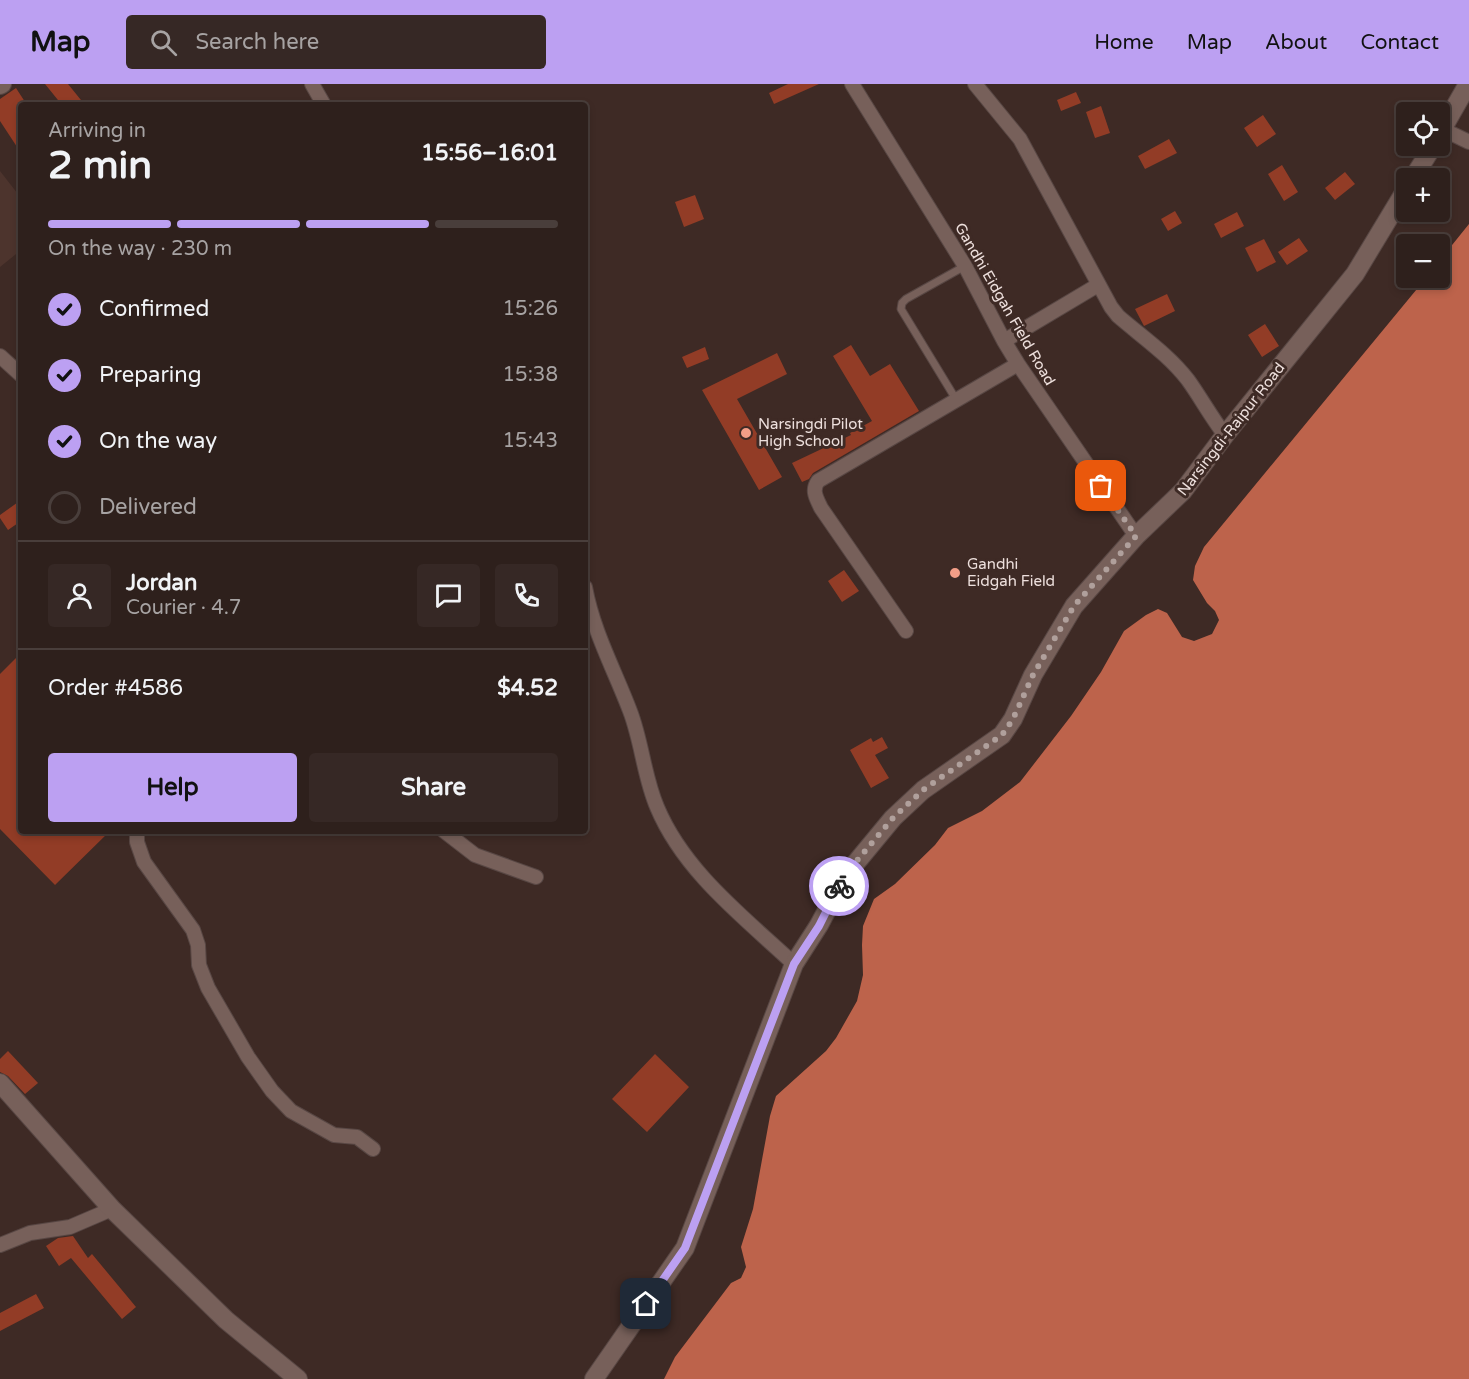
<!DOCTYPE html>
<meta charset="utf-8">
<style>
body{margin:0;font-family:"Varela Round",sans-serif;background:#362825;color:#f1f3f6;height:100vh;display:flex;flex-direction:column;font-size:22px;white-space:nowrap}
*{box-sizing:border-box;margin:0}
p{font-size:20px;color:#a7a3a3}
.icon{flex:none;width:33px;height:33px;fill:none;stroke:currentColor;stroke-width:2;stroke-linecap:round;stroke-linejoin:round}
.map{position:relative;flex:1;overflow:hidden}
.details{position:absolute;left:18px;top:18px;width:570px;height:732px;display:flex;flex-direction:column;background:#2e201c;border-radius:6px;box-shadow:0 3px 9px #0003,0 0 0 2px #493e3b}
.details>*{flex:none}
.fabs{position:absolute;left:1396px;top:18px;display:grid;gap:12px}
.fabs a{display:grid;place-items:center;width:54px;height:54px;border-radius:6px;background:#2e201c;box-shadow:0 3px 9px #0003,0 0 0 2px #493e3b;font-size:30px}
.pin{position:absolute;display:grid;place-items:center;width:51px;height:51px;color:#fff;margin:-26px;border-radius:12px;box-shadow:0 3px 9px #0006}
.courier{position:absolute;display:grid;place-items:center;width:60px;height:60px;margin:-30px;border:4px solid #bca0f2;border-radius:50%;background:#fff;color:#222;box-shadow:0 2px 8px #0007}
.head em{font-style:normal;font-weight:800}
.head div{display:flex;flex-direction:column-reverse}
.head{display:flex;align-items:center;justify-content:space-between;height:102px;padding:0 30px}
h1{font-size:39px;font-weight:800;line-height:45px}
.bar{display:grid;grid-template-columns:repeat(4,1fr);gap:9px 6px;align-content:center;height:72px;padding:0 30px}
.bar i{height:8px;border-radius:4px;background:#493e3b}
.bar .on{background:#bca0f2}
.bar p{grid-column:span 4}
.line{display:flex;align-items:center;gap:15px;padding:0 30px;border-top:2px solid #493e3b}
.line div{flex:1}
.round{display:grid;place-items:center;flex:none;width:63px;height:63px;border-radius:6px;background:#362825}
ol{padding:0 30px;list-style:none}
li{display:flex;align-items:center;gap:18px;height:66px}
li p{margin-inline-start:auto}
li .icon{padding:6px;border-radius:50%;background:#bca0f2;color:#111;stroke-width:4}
li:last-child{color:#a7a3a3}
li i{width:33px;height:33px;border:3px solid #493e3b;border-radius:50%}
.cta{display:flex;gap:12px;margin-top:auto;padding:12px 30px}
.cta a{flex:1;height:69px;border-radius:6px;background:#bca0f2;color:#111;font-size:24px;font-weight:800;line-height:69px;text-align:center}
.cta a+a{background:#362825;color:#f1f3f6}
header{display:flex;align-items:center;gap:36px;box-sizing:border-box;height:84px;padding:0 30px;background:#bca0f2;color:#111}
header strong{font-size:28px}
nav{display:flex;gap:33px;margin-inline-start:auto;font-size:21px}
.search{width:420px;height:54px;background:#362825;display:flex;align-items:center;gap:15px;box-sizing:border-box;padding:0 21px;border-radius:6px;color:#a7a3a3;font-size:22px}
.map>svg:first-child{display:block}
.built{fill:#4d342d}
.water{fill:#bd634b}
.building{fill:#923c26}
.lines{fill:none;stroke-linecap:round;stroke-linejoin:round}
.lane-casing{stroke:#584744;stroke-width:9}
.street-casing{stroke:#584744;stroke-width:16}
.secondary-casing{stroke:#584744;stroke-width:20}
.lane{stroke:#77605a;stroke-width:7}
.street{stroke:#77605a;stroke-width:14}
.secondary{stroke:#77605a;stroke-width:18}
.done{stroke:#b0a09c;stroke-width:6;stroke-dasharray:0 10.8}
.route{stroke:#bca0f2;stroke-width:8}
.poi-dot{fill:#f49e87;stroke:#3e2a25;stroke-width:2}
.labels{text-anchor:middle;stroke-width:6;stroke-linejoin:round;paint-order:stroke}
.street-label{font-size:15px;fill:#eddfdc;stroke:#3e2a25}
.poi-label{font-size:15px;fill:#eddfdc;stroke:#3e2a25;text-anchor:start}
</style>
<header>
<strong>Map</strong>
<div class="search"><svg class="icon" aria-label="search" viewBox="0 0 24 24"><circle cx="10" cy="10" r="6"/><path d="M15 15l6 6"/></svg>Search here</div>
<nav><a>Home</a><a>Map</a><a>About</a><a>Contact</a></nav>
</header>
<div class="map">
<svg width="1469" height="1295" viewBox="0 0 1469 1295">
<rect width="100%" height="100%" fill="#3e2a25"/>
<path class="built" d="M 0,87 L 21,114 L 21,166 L 0,183 Z"/>
<path class="water" d="M 1469,140 L 1469,1295 L 664,1295 L 675,1273 L 731,1199 L 741,1194 L 746,1183 L 741,1163 L 753,1125 L 770,1032 L 776,1012 L 826,967 L 836,954 L 857,917 L 863,891 L 862,861 L 863,842 L 874,815 L 895,800 L 935,761 L 948,744 L 982,727 L 1020,698 L 1071,632 L 1101,588 L 1124,547 L 1146,531 L 1158,525 L 1167,529 L 1182,553 L 1194,557 L 1212,550 L 1219,536 L 1215,527 L 1207,519 L 1193,496 L 1195,482 L 1204,463 L 1426,194 L 1440,194 L 1440,176 Z"/>
<path class="building" d="M 45,0 L 68,0 L 85,21 L 62,21 Z
M 788,0 L 819,0 L 774,20 L 769,9 Z
M 16,4 L 27,21 L 21,21 L 21,69 L 0,37 L 0,15 Z
M 1076,8 L 1081,19 L 1061,27 L 1057,16 Z
M 1101,22 L 1110,49 L 1095,54 L 1086,28 Z
M 1263,31 L 1276,50 L 1257,63 L 1244,44 Z
M 1169,55 L 1177,69 L 1145,85 L 1138,72 Z
M 1282,81 L 1298,108 L 1284,117 L 1268,90 Z
M 1345,88 L 1355,100 L 1335,116 L 1325,104 Z
M 695,111 L 704,135 L 684,143 L 675,118 Z
M 1175,127 L 1182,139 L 1168,147 L 1161,135 Z
M 1237,128 L 1244,142 L 1221,154 L 1214,140 Z
M 1299,154 L 1308,167 L 1287,181 L 1278,168 Z
M 1264,155 L 1276,178 L 1257,188 L 1245,164 Z
M 1167,210 L 1175,227 L 1144,242 L 1135,225 Z
M 1265,240 L 1279,262 L 1262,273 L 1248,251 Z
M 851,261 L 870,292 L 890,280 L 919,327 L 813,389 L 809,395 L 802,398 L 792,379 L 851,351 L 850,349 L 872,337 L 833,272 Z
M 705,263 L 709,275 L 687,284 L 682,273 Z
M 777,269 L 787,290 L 737,315 L 782,393 L 759,406 L 702,306 Z
M 21,416 L 21,437 L 8,446 L 0,434 L 0,431 Z
M 844,486 L 859,507 L 842,518 L 828,497 Z
M 21,569 L 21,747 L 110,747 L 55,801 L 0,745 L 0,590 Z
M 882,653 L 888,664 L 875,671 L 889,694 L 871,704 L 850,666 L 871,654 L 873,658 Z
M 8,967 L 38,999 L 25,1010 L 8,992 L 0,988 L 0,975 Z
M 655,970 L 689,1003 L 647,1048 L 612,1015 Z
M 73,1152 L 88,1174 L 92,1170 L 136,1223 L 122,1235 L 71,1174 L 59,1182 L 46,1162 L 58,1154 Z
M 36,1210 L 44,1224 L 0,1247 L 0,1229 Z"/>
<g class="lines">
<defs>
<path id="lane" d="M 957,317 L 901,225 L 902,219 L 906,215 L 965,182"/>
<path id="street" d="M 312,0 L 324,21
M 852,0 L 965,182 L 1004,257 L 1018,280 L 1136,452
M 975,0 L 1020,55 L 1111,223 L 1118,232 C 1141,252 1169,271 1188,296 C 1201,314 1211,333 1225,351
M 1442,45 L 1469,58
M 1004,257 L 1098,201
M 0,272 L 21,291
M 585,503 C 593,547 614,585 630,627 C 642,658 644,693 657,723 C 684,788 745,834 794,880
M 906,547 L 821,424 C 817,415 811,407 818,397 L 1018,280
M 137,747 L 137,758 L 144,778 L 193,846 L 198,861 L 199,881 L 208,904 L 248,973 L 272,1007 L 291,1027 L 334,1051 L 357,1053 L 373,1065
M 444,747 L 475,771 L 536,793
M 0,1161 L 30,1149 L 70,1143 L 112,1125"/>
<path id="secondary" d="M 0,1 L 2,0
M 1440,49 L 1468,0
M 1413,94 L 1433,62
M 0,999 L 112,1125 L 226,1236 L 298,1295
M 594,1295 L 685,1164 L 794,880 L 819,841 L 845,792 L 893,734 L 923,706 L 1002,651 L 1013,635 L 1033,591 L 1074,522 L 1136,452 L 1183,407 L 1225,351 L 1355,190 L 1407,104"/>
</defs>
<use href="#lane" class="lane-casing"/>
<use href="#street" class="street-casing"/>
<use href="#secondary" class="secondary-casing"/>
<use href="#lane" class="lane"/>
<use href="#street" class="street"/>
<use href="#secondary" class="secondary"/>
</g>
<g class="lines">
<path class="done" d="M 839,802 L 844,792 L 893,734 L 923,706 L 1002,651 L 1013,635 L 1033,591 L 1074,522 L 1136,452 L 1101,402"/>
<path class="route" d="M 646,1220 L 685,1164 L 794,880 L 819,842 L 839,802"/>
</g>
<g class="poi-dot">
<circle cx="746" cy="349" r="6"/>
<circle cx="955" cy="489" r="6"/>
</g>
<g class="labels">
<g class="street-label">
<text transform="translate(1005 220) rotate(60)" y="5">Gandhi Eidgah Field Road</text>
<text transform="translate(1231 345) rotate(-52)" y="5">Narsingdi-Raipur Road</text>
</g>
<g class="poi-label">
<text x="758" y="345">Narsingdi Pilot<tspan x="758" dy="17">High School</tspan></text>
<text x="967" y="485">Gandhi<tspan x="967" dy="17">Eidgah Field</tspan></text>
</g>
</g>
</svg>
<div class="fabs">
<a><svg class="icon" aria-label="locate" viewBox="0 0 24 24"><circle cx="12" cy="12" r="6"/><path d="M12 2v4M12 18v4M2 12h4M18 12h4"/></svg></a>
<a>+</a>
<a>−</a>
</div>
<div class="pin" style="left:1101px;top:402px;background:#ea580c"><svg class="icon" aria-label="bag" viewBox="0 0 24 24"><path d="M5 8h14l-1 12H6zM9 8a3 3 0 0 1 6 0"/></svg></div>
<div class="pin" style="left:646px;top:1220px;background:#1f2937"><svg class="icon" aria-label="home" viewBox="0 0 24 24"><path d="M3 11l9-7 9 7M6 9v11h12V9"/></svg></div>
<div class="courier" style="left:839px;top:802px"><svg class="icon" aria-label="bike" viewBox="0 0 24 24"><circle cx="6" cy="16" r="4"/><circle cx="18" cy="16" r="4"/><path d="M6 16l4-8h5l3 8M10 8l3 8H6M13 5h3"/></svg></div>
<section class="details">
<div class="head"><div><h1>2 min</h1><p>Arriving in</p></div><em>15:56–16:01</em></div>
<div class="bar"><i class="on"></i><i class="on"></i><i class="on"></i><i></i><p>On the way · 230 m</p></div>
<ol>
<li><svg class="icon" aria-label="check" viewBox="0 0 24 24"><path d="M5 12l5 5 9-10"/></svg>Confirmed<p>15:26</p></li>
<li><svg class="icon" aria-label="check" viewBox="0 0 24 24"><path d="M5 12l5 5 9-10"/></svg>Preparing<p>15:38</p></li>
<li><svg class="icon" aria-label="check" viewBox="0 0 24 24"><path d="M5 12l5 5 9-10"/></svg>On the way<p>15:43</p></li>
<li><i></i>Delivered</li>
</ol>
<div class="line" style="height:108px"><a class="round"><svg class="icon" aria-label="person" viewBox="0 0 24 24"><circle cx="12" cy="8" r="4"/><path d="M4 21q1-7 8-7t8 7"/></svg></a><div><b>Jordan</b><p>Courier · 4.7</p></div><a class="round"><svg class="icon" aria-label="chat" viewBox="0 0 24 24"><path d="M4 5h16v11H9l-5 4z"/></svg></a><a class="round"><svg class="icon" aria-label="phone" viewBox="0 0 24 24"><path d="M5 4h4l2 5-3 2q2 4 5 5l2-3 5 2v4C11 20 4 13 5 4z"/></svg></a></div>
<div class="line" style="height:78px"><div>Order #4586</div><b>$4.52</b></div>
<div class="cta"><a>Help</a><a>Share</a></div>
</section>
</div>
